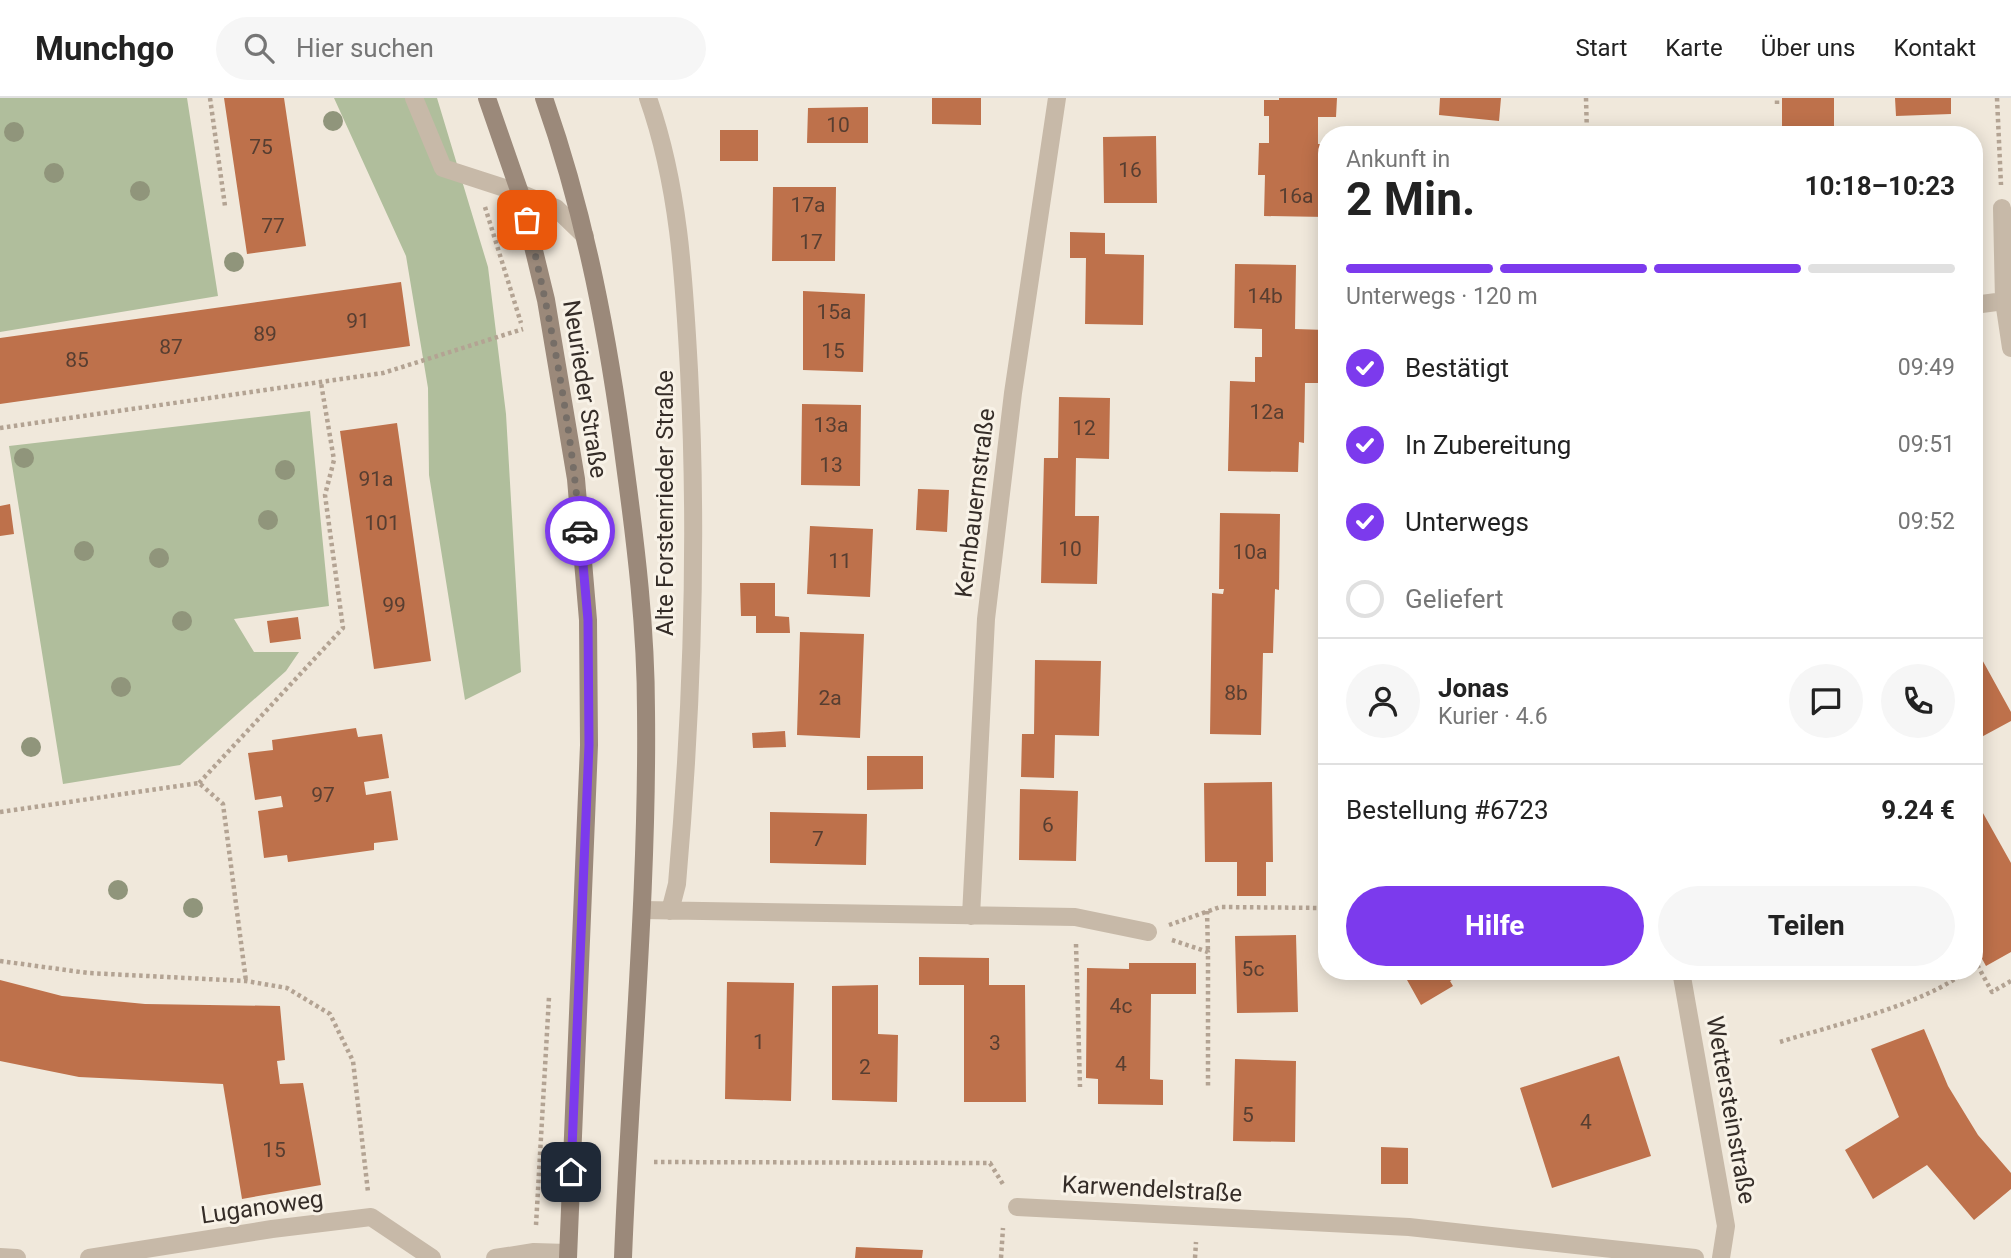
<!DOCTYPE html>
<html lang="de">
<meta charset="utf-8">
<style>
body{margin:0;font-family:Roboto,sans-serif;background:#f6f6f6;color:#222;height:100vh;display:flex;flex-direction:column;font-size:26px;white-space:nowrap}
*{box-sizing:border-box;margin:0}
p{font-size:23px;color:#767676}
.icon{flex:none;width:38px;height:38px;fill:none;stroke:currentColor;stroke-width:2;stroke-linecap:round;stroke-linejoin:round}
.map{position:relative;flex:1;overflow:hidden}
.drawer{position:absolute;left:1318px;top:28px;width:665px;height:854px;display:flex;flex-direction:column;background:#fff;border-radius:28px;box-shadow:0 4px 18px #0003}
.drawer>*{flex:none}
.pin{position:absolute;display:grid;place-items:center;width:60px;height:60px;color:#fff;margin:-30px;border-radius:14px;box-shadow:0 4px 10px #0006}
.courier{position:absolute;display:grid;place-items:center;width:70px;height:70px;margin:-35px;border:5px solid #7c3aed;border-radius:50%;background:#fff;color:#222;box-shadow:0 2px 9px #0007}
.overview em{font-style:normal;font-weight:700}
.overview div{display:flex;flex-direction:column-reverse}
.overview{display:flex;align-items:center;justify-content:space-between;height:119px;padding:0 28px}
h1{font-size:46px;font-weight:700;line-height:52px}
.bar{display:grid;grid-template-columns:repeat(4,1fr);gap:10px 7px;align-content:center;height:84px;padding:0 28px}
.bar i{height:9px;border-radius:5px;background:#e0e0e0}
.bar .selected{background:#7c3aed}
.bar p{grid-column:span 4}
.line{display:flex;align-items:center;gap:18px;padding:0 28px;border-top:2px solid #e0e0e0}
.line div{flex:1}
.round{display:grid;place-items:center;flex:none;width:74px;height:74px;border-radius:37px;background:#f6f6f6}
ol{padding:0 28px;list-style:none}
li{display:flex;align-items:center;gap:21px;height:77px}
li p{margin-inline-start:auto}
li .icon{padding:7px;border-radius:50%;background:#7c3aed;color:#fff;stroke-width:4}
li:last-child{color:#767676}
li i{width:38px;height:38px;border:4px solid #e0e0e0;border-radius:50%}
.cta{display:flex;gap:14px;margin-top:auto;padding:14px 28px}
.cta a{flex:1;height:80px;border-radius:42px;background:#7c3aed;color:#fff;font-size:28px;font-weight:700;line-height:80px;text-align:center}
.cta a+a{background:#f6f6f6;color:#222}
header{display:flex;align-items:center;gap:42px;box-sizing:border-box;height:98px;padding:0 35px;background:#fff;border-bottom:2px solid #e0e0e0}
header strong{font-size:33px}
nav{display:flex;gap:38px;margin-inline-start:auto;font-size:24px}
.search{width:490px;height:63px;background:#f6f6f6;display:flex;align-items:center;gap:18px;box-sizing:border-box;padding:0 24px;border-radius:38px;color:#767676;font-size:26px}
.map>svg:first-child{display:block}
.green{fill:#b0be9c}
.building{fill:#be714b}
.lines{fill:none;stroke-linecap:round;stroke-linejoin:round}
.path{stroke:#b3a393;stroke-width:4.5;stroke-dasharray:3.5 3.5;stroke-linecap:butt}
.service{stroke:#c7b9a8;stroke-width:18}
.minor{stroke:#c7b9a8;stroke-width:18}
.secondary{stroke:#9b897a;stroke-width:18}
.tree{fill:#90957b}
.done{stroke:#766e67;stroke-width:7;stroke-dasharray:0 12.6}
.route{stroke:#7c3aed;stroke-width:9}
.labels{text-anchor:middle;stroke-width:6;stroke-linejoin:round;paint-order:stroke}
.number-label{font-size:21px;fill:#573e31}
.street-label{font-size:24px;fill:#352d28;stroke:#f8f2e7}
</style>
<header>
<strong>Munchgo</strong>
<div class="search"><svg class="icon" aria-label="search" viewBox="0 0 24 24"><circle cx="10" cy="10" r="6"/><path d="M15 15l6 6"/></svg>Hier suchen</div>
<nav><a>Start</a><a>Karte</a><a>Über uns</a><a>Kontakt</a></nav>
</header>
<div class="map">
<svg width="2011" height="1160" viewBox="0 0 2011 1160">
<rect width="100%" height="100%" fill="#f0e8db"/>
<path class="green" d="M 0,0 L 187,0 L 218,198 L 0,234 Z
M 334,0 L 437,0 L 488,169 L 506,316 L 521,574 L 465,602 L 429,377 L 428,290 L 406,158 Z
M 310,313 L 329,508 L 234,521 L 254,554 L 299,554 L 286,573 L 180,667 L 63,686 L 9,348 Z"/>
<path class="building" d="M 224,0 L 284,0 L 306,148 L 247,156 Z
M 932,0 L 981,0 L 981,27 L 932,26 Z
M 1279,0 L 1337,0 L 1336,19 L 1318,19 L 1318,46 L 1326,46 L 1326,119 L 1264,118 L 1265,77 L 1258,77 L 1259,45 L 1269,45 L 1269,18 L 1264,18 L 1264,2 L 1279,2 Z
M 1440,0 L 1501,0 L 1499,23 L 1439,17 Z
M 1782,0 L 1834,0 L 1834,37 L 1782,37 Z
M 1895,0 L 1951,0 L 1951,16 L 1896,18 Z
M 868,9 L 868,45 L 807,45 L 808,10 Z
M 1672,30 L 1672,37 L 1616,37 L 1616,31 Z
M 720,32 L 758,32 L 758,63 L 720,63 Z
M 1156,38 L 1157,105 L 1104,105 L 1103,39 Z
M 773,89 L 836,89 L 835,163 L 772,163 Z
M 1070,134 L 1105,135 L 1105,156 L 1144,157 L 1143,227 L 1085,226 L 1086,160 L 1070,160 Z
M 1235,166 L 1296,167 L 1295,231 L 1326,232 L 1326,285 L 1305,285 L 1304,345 L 1299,344 L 1298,374 L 1228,373 L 1230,283 L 1255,284 L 1255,259 L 1262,259 L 1262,231 L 1234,230 Z
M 401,184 L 410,248 L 0,306 L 0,240 Z
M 803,193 L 865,196 L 863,274 L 803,272 Z
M 1059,299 L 1110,300 L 1109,361 L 1076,360 L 1075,418 L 1099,418 L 1097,486 L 1041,485 L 1044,360 L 1058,360 Z
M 802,306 L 861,307 L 860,388 L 801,387 Z
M 397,325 L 431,563 L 374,571 L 340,333 Z
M 918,391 L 949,392 L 947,434 L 916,432 Z
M 10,406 L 14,436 L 0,438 L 0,408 Z
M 1220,415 L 1280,416 L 1279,492 L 1275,491 L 1273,555 L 1263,555 L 1261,637 L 1210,636 L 1212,495 L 1223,496 L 1224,491 L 1219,491 Z
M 810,428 L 873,431 L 870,499 L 807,496 Z
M 740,485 L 775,485 L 775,518 L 789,519 L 790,535 L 756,535 L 756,518 L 741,518 Z
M 298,519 L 301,541 L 270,545 L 267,523 Z
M 800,534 L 864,536 L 860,640 L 797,637 Z
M 1974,547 L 2011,614 L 2011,623 L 1974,643 Z
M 1035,562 L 1101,563 L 1099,638 L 1055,637 L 1054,680 L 1021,679 L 1022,636 L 1034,636 Z
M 356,630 L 358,639 L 382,636 L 389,680 L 364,684 L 366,697 L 391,693 L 398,742 L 374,745 L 374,752 L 288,764 L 287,757 L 264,760 L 258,713 L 283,709 L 281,698 L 255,702 L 248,655 L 273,652 L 272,642 Z
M 785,633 L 786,649 L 753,650 L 752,635 Z
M 867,658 L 923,658 L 923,691 L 867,692 Z
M 1272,684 L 1273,764 L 1266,764 L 1266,798 L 1237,798 L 1237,764 L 1205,764 L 1204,685 Z
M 1020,691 L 1078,693 L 1076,763 L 1019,762 Z
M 1974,699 L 2011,765 L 2011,854 L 1986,868 L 1974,846 Z
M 770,714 L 867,716 L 866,767 L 770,765 Z
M 1296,837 L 1298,914 L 1237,915 L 1235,838 Z
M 919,859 L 989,860 L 989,887 L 1025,887 L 1026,1004 L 964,1004 L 964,887 L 919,887 Z
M 1129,865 L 1196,865 L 1196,896 L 1151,896 L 1150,981 L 1163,982 L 1163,1007 L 1098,1006 L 1098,981 L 1086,980 L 1087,870 L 1129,871 Z
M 1402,873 L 1467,873 L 1450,883 L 1453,888 L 1421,907 Z
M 0,882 L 62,898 L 145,906 L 280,908 L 285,962 L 277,963 L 280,986 L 303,985 L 321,1087 L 242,1101 L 223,986 L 79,979 L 0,963 Z
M 727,884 L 794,885 L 791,1003 L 725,1001 Z
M 878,887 L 878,936 L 898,937 L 897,1004 L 832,1002 L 832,888 Z
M 1924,931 L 1948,988 L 1978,1037 L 2011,1075 L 2011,1091 L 1974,1122 L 1927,1067 L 1873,1101 L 1845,1052 L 1899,1019 L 1871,951 Z
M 1619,958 L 1651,1058 L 1552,1090 L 1520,990 Z
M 1235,961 L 1296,963 L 1295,1044 L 1233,1043 Z
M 1381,1049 L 1408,1050 L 1408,1086 L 1381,1086 Z
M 856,1149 L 923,1152 L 922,1160 L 855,1160 Z"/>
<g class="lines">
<path class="path" d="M 210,0 L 225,108
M 1586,0 L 1587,37
M 1997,0 L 2001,87
M 1777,6 L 1777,0
M 485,109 L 521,225
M 0,330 L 383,275 L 523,231
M 199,685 L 343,530 L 325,397 L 334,362 L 321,285
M 0,714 L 199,685 L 223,706 L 246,883
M 1207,813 L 1208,854
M 1169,827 L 1220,809 L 1326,810
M 1172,842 L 1208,854 L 1208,990
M 1076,846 L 1080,989
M 1974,861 L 1992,894 L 2011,883
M 0,863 L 88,875 L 246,883 L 287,890 L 330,916 L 353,963 L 368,1094
M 1780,944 C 1833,927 1924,907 1966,873
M 654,1064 L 990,1065 L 1004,1088
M 536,1127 L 549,899
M 1001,1160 L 1003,1130
M 1195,1160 L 1196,1144"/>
<path class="service" d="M 414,0 L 443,70 L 520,95 L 556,110 L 585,138"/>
<path class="minor" d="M 648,0 C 679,87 684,181 689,272 C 698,443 692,615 677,786 L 670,813
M 2002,110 L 2004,203 L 2011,250
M 1974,207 L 2004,203
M 642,812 L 1075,819 L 1148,834
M 971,818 L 986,521 L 1013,295 L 1057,0
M 1681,873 L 1726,1128 L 1721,1160
M 1017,1109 L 1409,1129 L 1695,1160
M 0,1159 L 17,1160
M 89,1160 L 272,1131 L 371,1119 L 432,1160
M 495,1160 L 534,1154 L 568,1155"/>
<path class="secondary" d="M 487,0 L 520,95 L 546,202 L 576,381 L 588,522 L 589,647 L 568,1160
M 544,0 C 586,119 609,242 625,367 C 636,448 646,531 646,613 C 648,796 630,978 623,1160"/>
</g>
<g class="tree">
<circle cx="333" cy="23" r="10"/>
<circle cx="14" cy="34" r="10"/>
<circle cx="54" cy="75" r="10"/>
<circle cx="140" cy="93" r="10"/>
<circle cx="234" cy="164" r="10"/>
<circle cx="24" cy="360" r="10"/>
<circle cx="285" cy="372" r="10"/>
<circle cx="268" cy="422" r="10"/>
<circle cx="84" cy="453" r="10"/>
<circle cx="159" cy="460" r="10"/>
<circle cx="182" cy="523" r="10"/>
<circle cx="121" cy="589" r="10"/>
<circle cx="31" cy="649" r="10"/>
<circle cx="118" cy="792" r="10"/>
<circle cx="193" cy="810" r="10"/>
</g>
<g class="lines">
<path class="done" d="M 527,122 C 552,225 571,328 580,433"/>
<path class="route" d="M 571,1074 L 589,647 L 588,522 L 580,433"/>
</g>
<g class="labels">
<g class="number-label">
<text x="838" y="34">10</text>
<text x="261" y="56">75</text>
<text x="1130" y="79">16</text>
<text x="1296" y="105">16a</text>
<text x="808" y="114">17a</text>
<text x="273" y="135">77</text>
<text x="811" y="151">17</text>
<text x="1265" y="205">14b</text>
<text x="834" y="221">15a</text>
<text x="358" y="230">91</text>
<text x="265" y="243">89</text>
<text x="171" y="256">87</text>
<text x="833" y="260">15</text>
<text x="77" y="269">85</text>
<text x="1267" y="321">12a</text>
<text x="831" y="334">13a</text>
<text x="1084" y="337">12</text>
<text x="831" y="374">13</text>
<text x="376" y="388">91a</text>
<text x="382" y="432">101</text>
<text x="1070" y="458">10</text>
<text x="1250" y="461">10a</text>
<text x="840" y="470">11</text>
<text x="394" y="514">99</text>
<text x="1236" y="602">8b</text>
<text x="830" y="607">2a</text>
<text x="323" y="704">97</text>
<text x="1048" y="734">6</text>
<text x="818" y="748">7</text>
<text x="1253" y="878">5c</text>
<text x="1121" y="915">4c</text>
<text x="759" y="951">1</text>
<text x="995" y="952">3</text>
<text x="1121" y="973">4</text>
<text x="865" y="976">2</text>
<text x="1248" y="1024">5</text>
<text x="1586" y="1031">4</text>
<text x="274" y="1059">15</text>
</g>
<g class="street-label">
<text transform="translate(585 291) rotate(81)" y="8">Neurieder Straße</text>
<text transform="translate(665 405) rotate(-90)" y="8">Alte Forstenrieder Straße</text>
<text transform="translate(975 405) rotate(-83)" y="8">Kernbauernstraße</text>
<text transform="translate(1731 1012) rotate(80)" y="8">Wettersteinstraße</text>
<text transform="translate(1152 1091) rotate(3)" y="8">Karwendelstraße</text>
<text transform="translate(262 1109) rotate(-8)" y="8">Luganoweg</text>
</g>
</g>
</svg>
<div class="pin" style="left:527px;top:122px;background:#ea580c"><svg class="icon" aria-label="bag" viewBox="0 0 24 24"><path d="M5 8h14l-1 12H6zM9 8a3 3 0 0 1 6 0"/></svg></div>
<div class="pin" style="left:571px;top:1074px;background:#1f2937"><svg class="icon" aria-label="home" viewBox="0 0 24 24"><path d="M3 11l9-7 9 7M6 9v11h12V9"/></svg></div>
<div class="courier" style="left:580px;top:433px"><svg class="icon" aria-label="car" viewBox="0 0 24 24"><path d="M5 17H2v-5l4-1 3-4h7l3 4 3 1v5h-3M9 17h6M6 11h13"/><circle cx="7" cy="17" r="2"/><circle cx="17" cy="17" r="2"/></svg></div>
<section class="drawer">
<div class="overview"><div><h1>2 Min.</h1><p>Ankunft in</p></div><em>10:18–10:23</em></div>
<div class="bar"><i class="selected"></i><i class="selected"></i><i class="selected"></i><i></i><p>Unterwegs · 120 m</p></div>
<ol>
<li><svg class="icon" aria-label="check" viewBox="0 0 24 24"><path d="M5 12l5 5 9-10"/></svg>Bestätigt<p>09:49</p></li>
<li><svg class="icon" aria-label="check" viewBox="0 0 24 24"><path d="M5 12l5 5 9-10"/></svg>In Zubereitung<p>09:51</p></li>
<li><svg class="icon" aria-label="check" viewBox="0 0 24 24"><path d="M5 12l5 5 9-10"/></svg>Unterwegs<p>09:52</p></li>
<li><i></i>Geliefert</li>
</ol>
<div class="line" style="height:126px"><a class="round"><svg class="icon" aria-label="person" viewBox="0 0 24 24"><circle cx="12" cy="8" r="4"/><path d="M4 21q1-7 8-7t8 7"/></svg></a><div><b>Jonas</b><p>Kurier · 4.6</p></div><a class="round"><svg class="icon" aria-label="chat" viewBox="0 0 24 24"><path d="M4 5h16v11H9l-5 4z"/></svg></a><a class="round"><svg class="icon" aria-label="phone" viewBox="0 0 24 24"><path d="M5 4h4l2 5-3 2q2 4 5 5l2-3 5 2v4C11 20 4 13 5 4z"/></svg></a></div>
<div class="line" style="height:91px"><div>Bestellung #6723</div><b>9.24 €</b></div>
<div class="cta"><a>Hilfe</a><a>Teilen</a></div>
</section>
</div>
